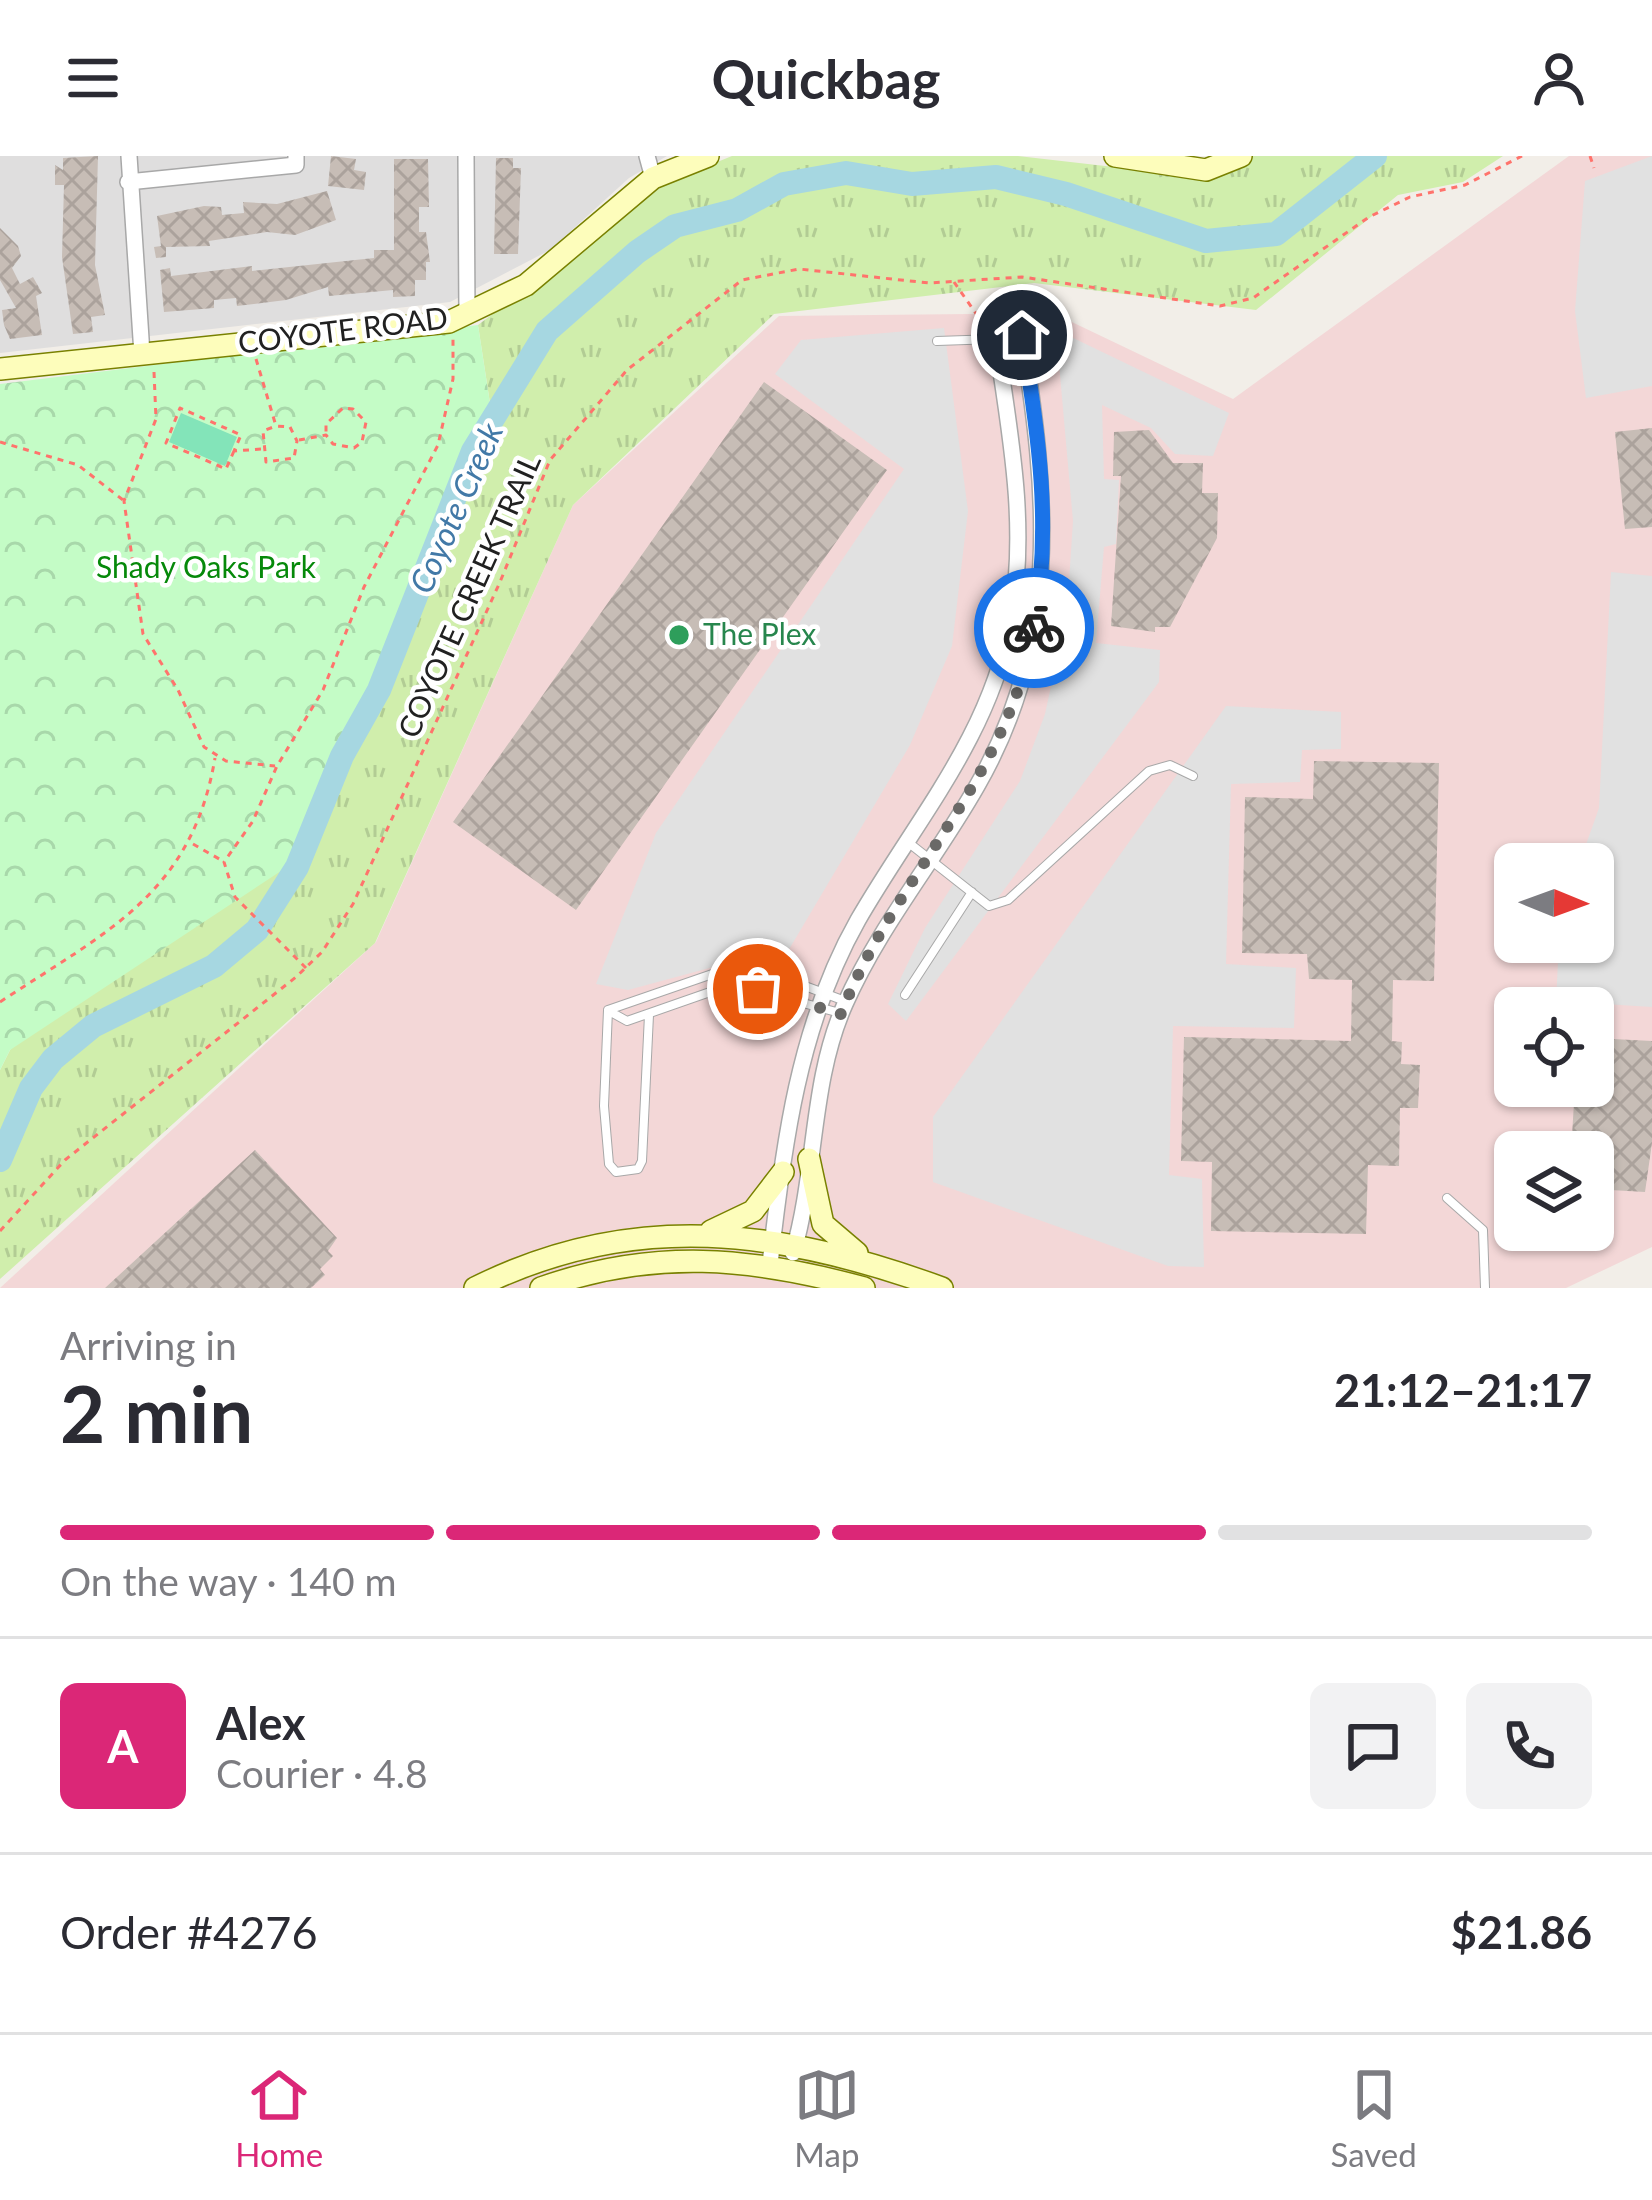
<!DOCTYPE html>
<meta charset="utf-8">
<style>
body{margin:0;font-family:Lato,sans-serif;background:#f2f2f3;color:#2b2b33;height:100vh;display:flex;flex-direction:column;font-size:45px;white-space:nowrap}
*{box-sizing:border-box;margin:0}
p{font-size:39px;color:#7c7c81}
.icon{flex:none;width:66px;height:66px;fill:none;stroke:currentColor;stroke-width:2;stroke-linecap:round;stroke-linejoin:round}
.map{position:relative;height:1132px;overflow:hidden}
.details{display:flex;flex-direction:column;background:#fff;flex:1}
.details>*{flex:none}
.needle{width:78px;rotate:91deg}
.tools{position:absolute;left:1494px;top:687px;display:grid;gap:24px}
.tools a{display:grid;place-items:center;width:120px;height:120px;border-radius:18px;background:#fff;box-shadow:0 3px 9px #0004;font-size:60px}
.pin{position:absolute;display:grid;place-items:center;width:102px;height:102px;color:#fff;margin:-51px;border:6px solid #fff;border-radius:50%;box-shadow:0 3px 12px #0007}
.courier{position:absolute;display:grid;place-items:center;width:120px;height:120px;margin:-60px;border:9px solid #1a73e8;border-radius:50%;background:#fff;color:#222;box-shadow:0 3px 15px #0007}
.headline em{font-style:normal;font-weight:700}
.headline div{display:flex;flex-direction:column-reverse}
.headline{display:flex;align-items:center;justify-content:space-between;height:204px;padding:0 60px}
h1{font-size:78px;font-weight:700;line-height:90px}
.bar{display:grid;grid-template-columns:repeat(4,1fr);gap:18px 12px;align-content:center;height:144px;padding:0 60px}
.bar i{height:15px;border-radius:9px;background:#e1e1e2}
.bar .current{background:#db2777}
.bar p{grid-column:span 4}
.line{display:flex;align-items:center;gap:30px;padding:0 60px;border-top:3px solid #e1e1e2}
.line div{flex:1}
.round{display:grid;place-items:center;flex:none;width:126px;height:126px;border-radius:18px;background:#f2f2f3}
header{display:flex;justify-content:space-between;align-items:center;height:156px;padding:0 60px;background:#fff;font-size:54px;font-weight:700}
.tab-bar{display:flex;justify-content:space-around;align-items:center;height:168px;border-top:3px solid #e1e1e2;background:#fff;font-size:33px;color:#7c7c81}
.tab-bar a{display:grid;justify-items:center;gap:6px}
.tab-bar .current{color:#db2777}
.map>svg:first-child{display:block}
.residential{fill:#dfdede}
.commercial{fill:#f3d7d7;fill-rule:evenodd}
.grass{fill:url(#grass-tufts)}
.park{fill:url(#park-crowns)}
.pitch{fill:#83e4b9}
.parking{fill:#e1e1e1}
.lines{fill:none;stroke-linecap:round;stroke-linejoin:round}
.river{stroke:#a6d7e1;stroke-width:24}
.building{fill:url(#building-cross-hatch)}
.lane-casing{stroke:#a8a8a8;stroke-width:10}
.street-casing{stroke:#a8a8a8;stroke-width:18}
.secondary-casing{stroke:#798100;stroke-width:24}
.path{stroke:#ff736c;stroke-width:3;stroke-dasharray:6 6;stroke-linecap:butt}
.lane{stroke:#fff;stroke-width:8}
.street{stroke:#fff;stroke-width:15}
.secondary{stroke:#fdfdbb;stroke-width:21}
.done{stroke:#6a6967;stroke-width:12;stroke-dasharray:0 21.6}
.route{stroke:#1a73e8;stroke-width:15}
.leisure-dot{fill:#2e9e5b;stroke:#fff;stroke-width:4.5}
.labels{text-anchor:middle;stroke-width:9;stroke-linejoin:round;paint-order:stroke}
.street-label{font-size:30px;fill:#212121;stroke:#fff}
.park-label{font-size:30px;fill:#06890a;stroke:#fff}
.leisure-label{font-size:30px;fill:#27864d;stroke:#fff;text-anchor:start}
.water-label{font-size:33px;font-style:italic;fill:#4279a7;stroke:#fff}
</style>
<header><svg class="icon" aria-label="menu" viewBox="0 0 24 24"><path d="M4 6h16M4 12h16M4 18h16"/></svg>Quickbag<svg class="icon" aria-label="person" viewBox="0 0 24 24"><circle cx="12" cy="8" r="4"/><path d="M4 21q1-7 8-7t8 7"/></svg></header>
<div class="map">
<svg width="1652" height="1132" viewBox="0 0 1652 1132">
<defs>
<pattern id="grass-tufts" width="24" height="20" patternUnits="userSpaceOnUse" patternTransform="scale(3)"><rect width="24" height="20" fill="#d0eeac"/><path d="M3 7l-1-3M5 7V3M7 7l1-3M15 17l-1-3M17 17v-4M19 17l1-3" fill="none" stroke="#b2cc94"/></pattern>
<pattern id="park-crowns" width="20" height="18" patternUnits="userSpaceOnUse" patternTransform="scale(3)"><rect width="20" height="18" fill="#c4fcc6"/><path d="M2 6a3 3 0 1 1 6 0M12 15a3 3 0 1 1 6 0" fill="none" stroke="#a8d8aa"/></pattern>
<pattern id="building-cross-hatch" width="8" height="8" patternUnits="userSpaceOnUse" patternTransform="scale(3)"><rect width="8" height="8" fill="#c7bdb6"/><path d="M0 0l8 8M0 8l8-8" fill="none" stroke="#aba29c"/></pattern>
</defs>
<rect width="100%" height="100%" fill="#f2eee8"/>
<path class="residential" d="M 0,0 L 667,0 L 629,22 L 550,94 L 450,146 L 0,197 Z"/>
<path class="commercial" d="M 1569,0 L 1652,0 L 1652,1091 L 1566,1132 L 0,1132 L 376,786 L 573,349 L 779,160 L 1053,157 L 1233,243 ZM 1515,708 L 1593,708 L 1593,786 L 1515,786 ZM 1515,852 L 1593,852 L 1593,930 L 1515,930 ZM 1515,996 L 1593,996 L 1593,1074 L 1515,1074 Z"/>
<path class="grass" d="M 732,0 L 1018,0 L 1210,22 L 1252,0 L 1503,0 L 1463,26 L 1398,39 L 1256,154 L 1034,127 L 774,158 L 573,349 L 375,787 L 0,1123 L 0,914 L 10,894 L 495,280 L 478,169 L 668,26 Z"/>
<path class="park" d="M 478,169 L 495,280 L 293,707 L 10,894 L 0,914 L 0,228 Z"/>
<path class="pitch" d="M 181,257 L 237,281 L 225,310 L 169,286 Z"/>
<path class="parking" d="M 1652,0 L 1652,230 L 1586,242 L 1575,155 L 1585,25 Z
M 944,172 L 968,355 L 952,490 L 910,589 L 778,812 L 739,804 L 628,834 L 596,828 L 656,677 L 904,313 L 775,218 L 801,184 Z
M 1067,179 L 1229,257 L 1213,300 L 1175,298 L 1151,272 L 1102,249 L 1104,323 L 1119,324 L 1116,388 L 1104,391 L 1096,487 L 1160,494 L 1159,526 L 906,865 L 888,848 L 925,772 L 1020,625 L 1045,558 L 1067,456 L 1073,365 L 1059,208 L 1038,184 Z
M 1611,416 L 1652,420 L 1652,851 L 1556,845 L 1559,786 L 1593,786 L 1593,708 L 1579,708 L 1599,652 Z
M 1226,550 L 1341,556 L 1341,593 L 1302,594 L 1300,626 L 1231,628 L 1226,808 L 1296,812 L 1294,872 L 1173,870 L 1169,1019 L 1202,1023 L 1204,1111 L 1168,1110 L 933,1026 L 933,961 Z"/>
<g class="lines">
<path class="river" d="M 0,1004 L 31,932 L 53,903 L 93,870 L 214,810 L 257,774 L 297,711 L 342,600 L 379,534 L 473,295 L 547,175 L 637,96 L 675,70 L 737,54 L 784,28 L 846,17 L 912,28 L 996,21 L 1066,38 L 1206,85 L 1276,78 L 1375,0"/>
</g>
<path class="building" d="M 98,0 L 95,109 L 105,159 L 91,161 L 93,176 L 73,178 L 62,101 L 64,29 L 55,29 L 55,9 L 63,14 L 63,2 Z
M 331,0 L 356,3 L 354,14 L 366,16 L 364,34 L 328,30 Z
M 496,2 L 513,2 L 513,12 L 521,12 L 518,98 L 494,98 Z
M 394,3 L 428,3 L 429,51 L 419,51 L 419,76 L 426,76 L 430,106 L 426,106 L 426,124 L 415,124 L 415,140 L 393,141 L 393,134 L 329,140 L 328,131 L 286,144 L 237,150 L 236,142 L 214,144 L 214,152 L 164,156 L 160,114 L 170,112 L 171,120 L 252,110 L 252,115 L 374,102 L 374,94 L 394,94 Z
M 327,35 L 336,64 L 295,79 L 267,76 L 209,85 L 210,90 L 166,91 L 166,101 L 156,102 L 154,91 L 161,90 L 157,60 L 204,50 L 221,51 L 222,59 L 244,57 L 243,46 L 277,48 Z
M 0,72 L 18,90 L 21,100 L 12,112 L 20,128 L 33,121 L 42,137 L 36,140 L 42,179 L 10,183 L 4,169 L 2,154 L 16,152 L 0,124 Z
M 764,226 L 887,314 L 576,754 L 453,666 Z
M 1652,272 L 1652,371 L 1625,373 L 1615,276 Z
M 1149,274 L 1173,307 L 1203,307 L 1202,337 L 1218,337 L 1217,382 L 1170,471 L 1155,471 L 1155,476 L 1111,470 L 1121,320 L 1113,320 L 1114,276 Z
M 1314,605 L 1439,607 L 1434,825 L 1393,824 L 1392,885 L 1402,886 L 1401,908 L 1420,909 L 1418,952 L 1400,952 L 1399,1010 L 1368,1009 L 1366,1078 L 1211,1075 L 1212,1006 L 1181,1005 L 1184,881 L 1351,885 L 1352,824 L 1309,823 L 1307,798 L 1242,797 L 1245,641 L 1313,643 Z
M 1593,882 L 1652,885 L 1652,987 L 1645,1036 L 1593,1033 L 1593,996 L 1571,996 L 1575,930 L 1593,930 Z
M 255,994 L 337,1082 L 328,1095 L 333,1100 L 320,1113 L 325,1119 L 311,1132 L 105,1132 Z"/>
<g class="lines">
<defs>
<path id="lane" d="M 937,185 L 996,183
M 909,687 L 989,750 L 1008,744 L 1149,615 L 1170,609 L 1193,620
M 905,839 L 972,736
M 608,854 L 604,950 L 609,1008 L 616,1016 L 638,1013 L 642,1005 L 649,859
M 608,854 L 721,815 L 762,814 L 845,845
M 609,855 L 627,865 L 733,828 L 840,857
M 1447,1042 L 1483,1074 L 1485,1132"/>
<path id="street" d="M 129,0 L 142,198
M 466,0 L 467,159
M 647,0 L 653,22
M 128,26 L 296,9 L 296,0
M 770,1108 C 783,990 799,868 858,764 C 915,665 990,581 1011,465 C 1028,369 1010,278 996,183 L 1022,179 C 1048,338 1061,484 977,630 C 935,704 880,769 845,848 C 810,927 817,1015 793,1097"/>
<path id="secondary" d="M 1115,0 L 1206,14 L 1241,0
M 0,213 L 449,166 L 526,129 L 653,22 L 708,0
M 809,1003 L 823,1068 L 857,1097
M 711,1075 L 753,1055 L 783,1016
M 475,1132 C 634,1052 782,1074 942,1132
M 541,1132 C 654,1092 751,1101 864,1132"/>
</defs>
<use href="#lane" class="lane-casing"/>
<use href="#street" class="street-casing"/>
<use href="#secondary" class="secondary-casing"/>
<path class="path" d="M 1590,0 L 1594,12
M 954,126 L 977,159
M 256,203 L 276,270 L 290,271 L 297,285 L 294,302 L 266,306 L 263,275 L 276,270
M 154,216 L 156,263 L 124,345 L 143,478 L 178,534 L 204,591 L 226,605 L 275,610
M 299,284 L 326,279 L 333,288 L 354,292 L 362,286 L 366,266 L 353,253 L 343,252 L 326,268 L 326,279
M 0,286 L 78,309 L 123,344
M 234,295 L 226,313 L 166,287 L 180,252 L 241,279 L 234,295 L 261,293
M 193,688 L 221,704
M 306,812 L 235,741 L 224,706 L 253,665 L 277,610 L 323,534 L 364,431 L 438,289 L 453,223 L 453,182
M 0,846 C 106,776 192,738 215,602
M 0,1075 L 65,1004 L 296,821 L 322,796 L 353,748 L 500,426 L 550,304 L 627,214 L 742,124 L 799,113 L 929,127 L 1022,121 L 1220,150 L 1253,142 L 1369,61 L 1410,41 L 1465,29 L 1522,0"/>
<use href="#lane" class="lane"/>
<use href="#street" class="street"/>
<use href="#secondary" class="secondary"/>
</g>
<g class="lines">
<path class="done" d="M 758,833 L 841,858 C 895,719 1007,626 1034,472"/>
<path class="route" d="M 1022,179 C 1039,278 1052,373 1034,472"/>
</g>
<circle class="leisure-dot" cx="679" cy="479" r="12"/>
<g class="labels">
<g class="street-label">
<text transform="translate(343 175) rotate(-7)" y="10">COYOTE ROAD</text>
<text transform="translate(470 440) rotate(-66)" y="10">COYOTE CREEK TRAIL</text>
</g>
<g class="park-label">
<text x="206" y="422">Shady Oaks Park</text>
</g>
<g class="leisure-label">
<text x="703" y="489">The Plex</text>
</g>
<g class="water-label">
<text transform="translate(456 352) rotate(-66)" y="12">Coyote Creek</text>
</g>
</g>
</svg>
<div class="tools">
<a><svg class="needle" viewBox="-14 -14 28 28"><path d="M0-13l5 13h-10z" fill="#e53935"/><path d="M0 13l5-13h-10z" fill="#7c7c81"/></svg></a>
<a><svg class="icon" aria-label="locate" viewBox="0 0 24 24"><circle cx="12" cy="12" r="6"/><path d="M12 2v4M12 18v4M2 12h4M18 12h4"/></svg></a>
<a><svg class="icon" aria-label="layers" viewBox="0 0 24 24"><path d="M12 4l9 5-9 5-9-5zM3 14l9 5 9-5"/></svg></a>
</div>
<div class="pin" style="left:758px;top:833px;background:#ea580c"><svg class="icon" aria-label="bag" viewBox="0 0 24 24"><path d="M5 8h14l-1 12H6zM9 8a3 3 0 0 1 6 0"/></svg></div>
<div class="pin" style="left:1022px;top:179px;background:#1f2937"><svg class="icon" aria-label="home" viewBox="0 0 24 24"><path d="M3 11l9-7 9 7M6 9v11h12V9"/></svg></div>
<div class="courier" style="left:1034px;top:472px"><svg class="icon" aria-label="bike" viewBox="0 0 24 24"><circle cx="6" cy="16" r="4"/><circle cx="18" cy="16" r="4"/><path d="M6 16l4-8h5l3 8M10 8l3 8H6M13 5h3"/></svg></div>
</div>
<section class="details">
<div class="headline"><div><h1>2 min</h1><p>Arriving in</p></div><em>21:12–21:17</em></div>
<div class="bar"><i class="current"></i><i class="current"></i><i class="current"></i><i></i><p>On the way · 140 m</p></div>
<div class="line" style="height:216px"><b class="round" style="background:#db2777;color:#fff">A</b><div><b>Alex</b><p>Courier · 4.8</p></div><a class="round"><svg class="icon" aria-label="chat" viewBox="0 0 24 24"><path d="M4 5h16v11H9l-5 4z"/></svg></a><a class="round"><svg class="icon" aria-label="phone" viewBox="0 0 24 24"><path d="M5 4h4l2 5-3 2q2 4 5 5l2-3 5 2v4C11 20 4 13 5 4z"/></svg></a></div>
<div class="line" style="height:156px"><div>Order #4276</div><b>$21.86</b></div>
</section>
<nav class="tab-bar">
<a class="current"><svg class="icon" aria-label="home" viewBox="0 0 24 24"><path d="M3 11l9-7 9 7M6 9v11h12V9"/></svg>Home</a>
<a><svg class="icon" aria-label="map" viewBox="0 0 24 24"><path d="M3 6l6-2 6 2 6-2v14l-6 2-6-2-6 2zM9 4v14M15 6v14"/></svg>Map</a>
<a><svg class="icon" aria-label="saved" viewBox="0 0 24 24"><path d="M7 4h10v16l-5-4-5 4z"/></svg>Saved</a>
</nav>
